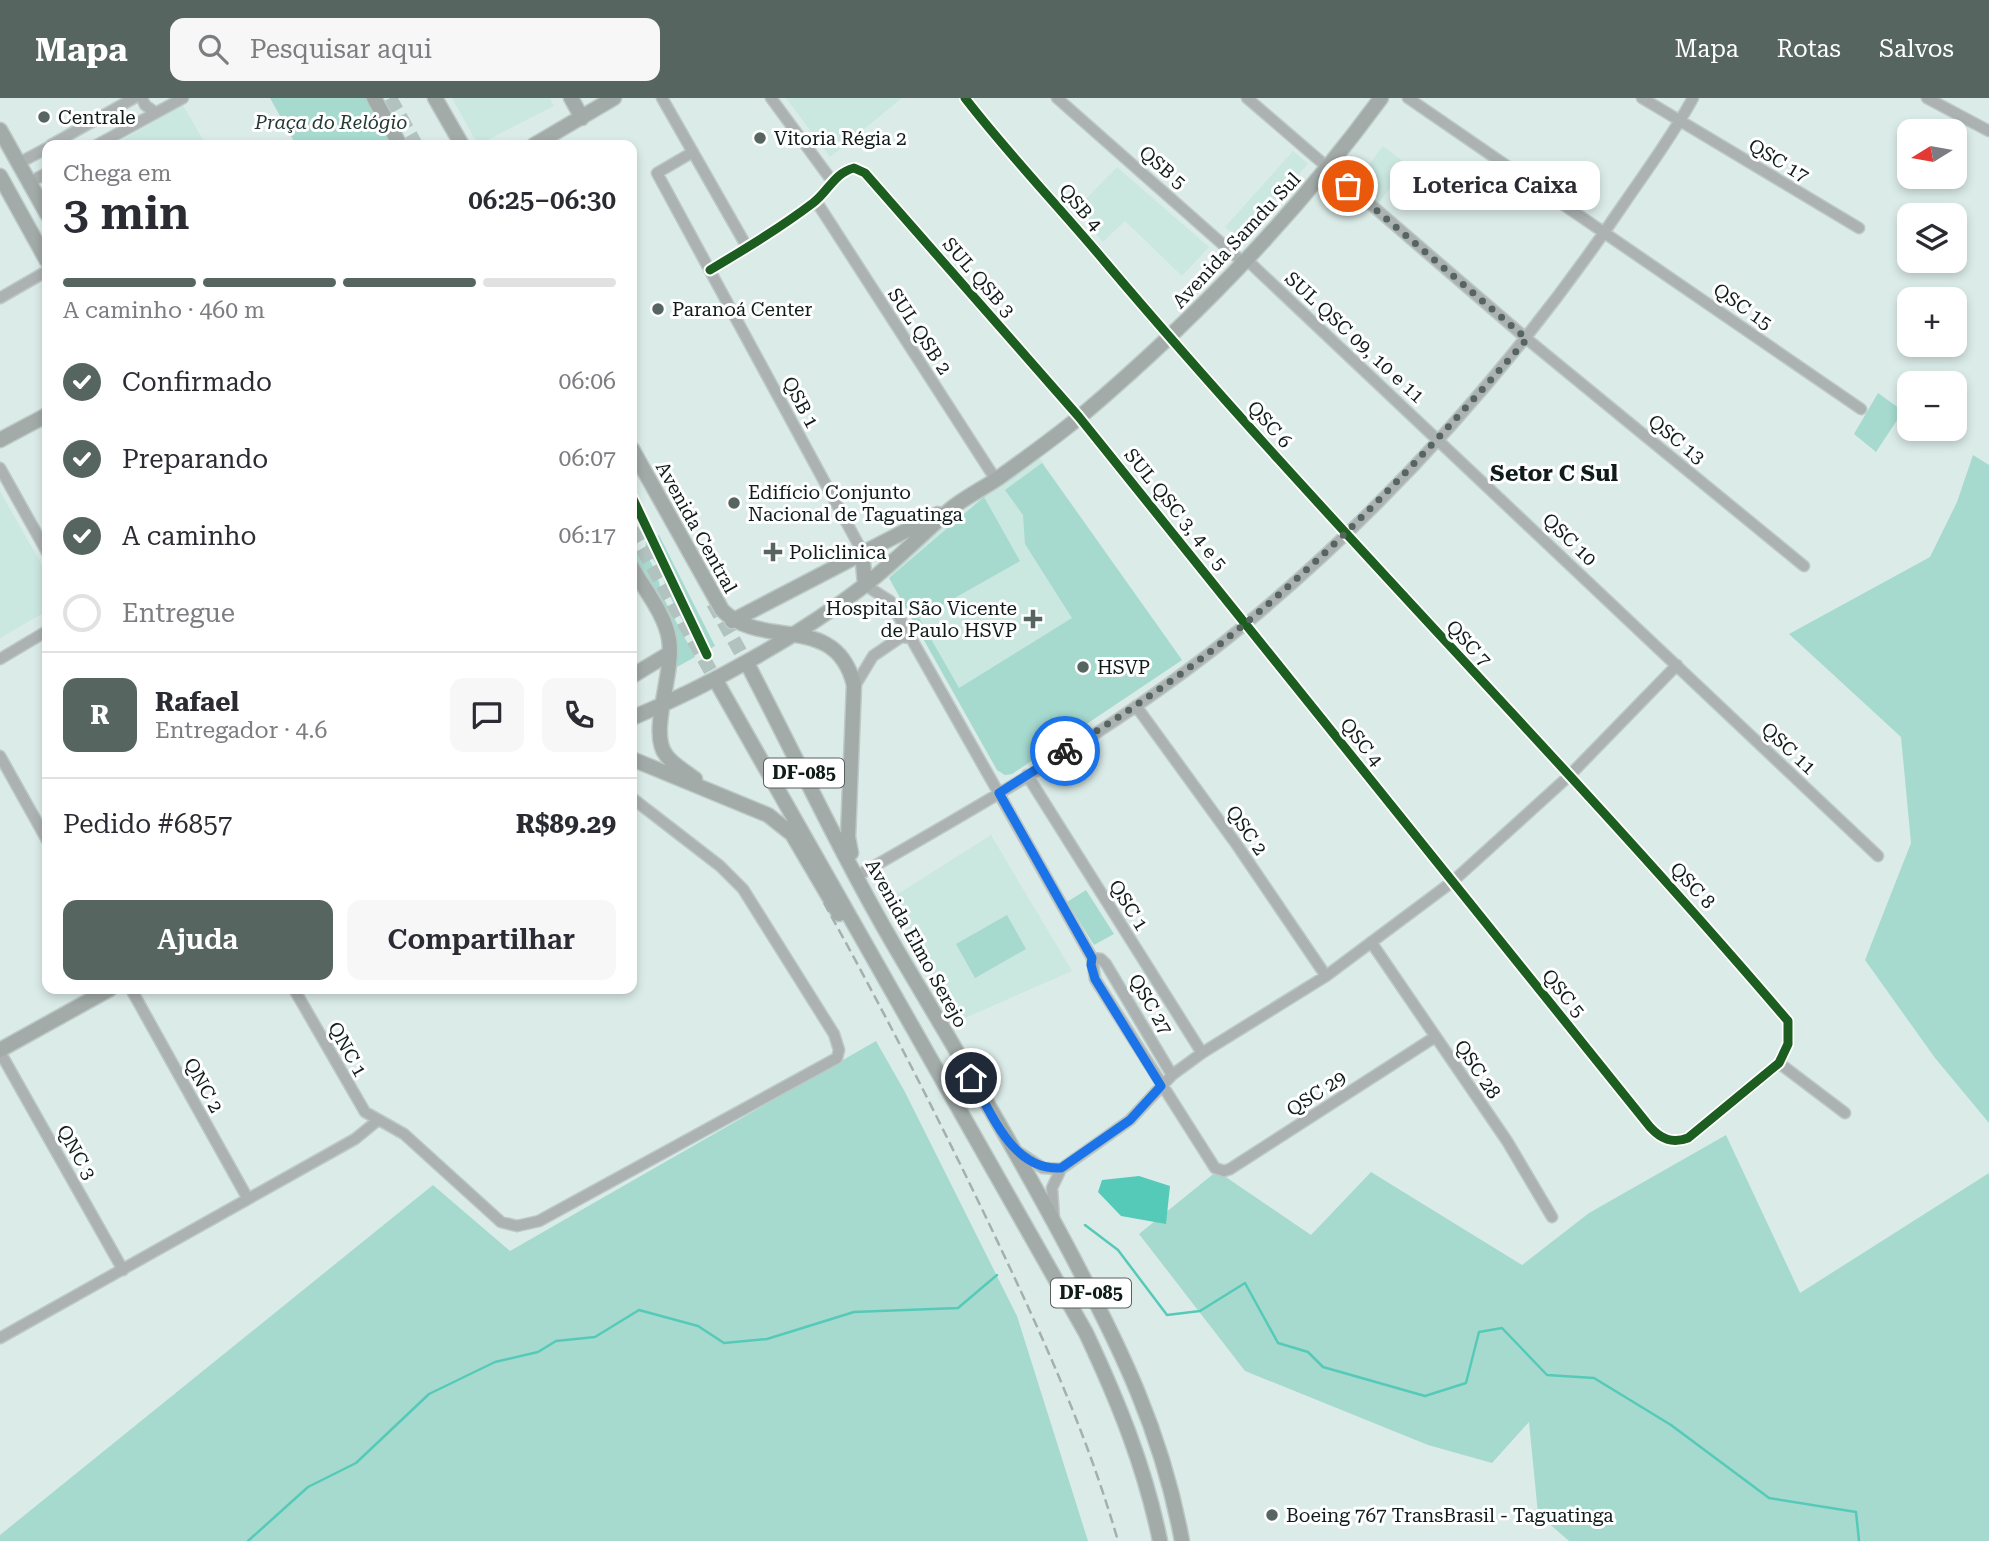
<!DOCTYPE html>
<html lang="pt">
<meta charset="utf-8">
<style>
body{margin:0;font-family:"Roboto Serif",serif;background:#f7f7f7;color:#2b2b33;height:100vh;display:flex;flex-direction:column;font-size:26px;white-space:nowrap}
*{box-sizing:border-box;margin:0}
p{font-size:23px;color:#7c7c81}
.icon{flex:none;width:38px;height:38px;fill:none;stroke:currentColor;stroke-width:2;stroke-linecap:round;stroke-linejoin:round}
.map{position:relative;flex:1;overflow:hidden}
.panel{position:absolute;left:42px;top:42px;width:595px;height:854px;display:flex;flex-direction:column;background:#fff;border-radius:14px;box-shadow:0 4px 10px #0003}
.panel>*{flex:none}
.needle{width:46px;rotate:259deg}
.tools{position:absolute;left:1897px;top:21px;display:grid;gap:14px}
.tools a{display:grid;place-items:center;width:70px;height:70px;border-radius:14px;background:#fff;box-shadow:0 4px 10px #0003;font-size:35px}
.pin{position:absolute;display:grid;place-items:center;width:60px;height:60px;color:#fff;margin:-30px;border:4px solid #fff;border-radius:50%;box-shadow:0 2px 7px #0007}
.courier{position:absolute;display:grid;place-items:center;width:70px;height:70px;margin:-35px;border:5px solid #1a73e8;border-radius:50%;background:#fff;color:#222;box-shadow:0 2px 9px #0007}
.bubble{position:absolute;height:49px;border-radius:14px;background:#fff;box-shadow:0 4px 10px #0003;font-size:23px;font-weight:600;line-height:49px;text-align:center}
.summary em{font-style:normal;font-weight:600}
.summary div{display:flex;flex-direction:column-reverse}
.summary{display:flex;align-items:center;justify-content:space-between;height:119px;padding:0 21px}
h1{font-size:46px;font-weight:600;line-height:52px}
.bar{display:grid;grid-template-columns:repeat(4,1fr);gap:10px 7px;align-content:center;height:84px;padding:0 21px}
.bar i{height:9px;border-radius:5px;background:#e1e1e2}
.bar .on{background:#576561}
.bar p{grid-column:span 4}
.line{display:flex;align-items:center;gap:18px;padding:0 21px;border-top:2px solid #e1e1e2}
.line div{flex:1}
.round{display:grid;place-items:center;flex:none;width:74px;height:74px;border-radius:14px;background:#f7f7f7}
ol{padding:0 21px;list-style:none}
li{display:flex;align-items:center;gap:21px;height:77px}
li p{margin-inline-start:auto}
li .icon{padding:7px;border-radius:50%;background:#576561;color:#fff;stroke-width:4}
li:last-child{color:#7c7c81}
li i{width:38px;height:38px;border:4px solid #e1e1e2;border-radius:50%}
.cta{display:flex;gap:14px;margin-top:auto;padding:14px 21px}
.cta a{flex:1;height:80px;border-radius:14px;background:#576561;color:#fff;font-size:28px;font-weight:600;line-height:80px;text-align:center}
.cta a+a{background:#f7f7f7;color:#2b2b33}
header{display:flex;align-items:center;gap:42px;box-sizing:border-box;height:98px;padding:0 35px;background:#576561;color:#fff}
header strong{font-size:33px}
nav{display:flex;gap:38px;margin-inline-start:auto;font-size:24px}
.search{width:490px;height:63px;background:#f7f7f7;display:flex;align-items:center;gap:18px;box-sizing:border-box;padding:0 24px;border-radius:14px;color:#7c7c81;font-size:26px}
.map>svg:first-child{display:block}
.built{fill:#cae7e0}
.green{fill:#a6dacf}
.water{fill:#56cab8}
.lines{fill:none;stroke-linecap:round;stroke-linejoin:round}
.stream{stroke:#56cab8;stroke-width:2.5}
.major-tunnel{stroke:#b2c2bf;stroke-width:14;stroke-dasharray:14 7;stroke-linecap:butt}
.minor-casing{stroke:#bcc9c6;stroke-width:13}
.major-casing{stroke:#bcc9c6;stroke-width:17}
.minor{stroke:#abb2b1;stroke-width:10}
.major{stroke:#a2aba8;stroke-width:14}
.rail{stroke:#a5afac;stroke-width:2.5;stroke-dasharray:10 5;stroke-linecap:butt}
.cycleway-casing{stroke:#fff;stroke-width:13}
.cycleway{stroke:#1b5e20;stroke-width:9}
.done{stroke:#576561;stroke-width:7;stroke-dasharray:0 12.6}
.route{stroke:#1a73e8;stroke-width:9}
.poi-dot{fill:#576561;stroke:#fff;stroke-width:2.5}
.labels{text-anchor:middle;stroke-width:6;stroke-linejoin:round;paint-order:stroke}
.shield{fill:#fff;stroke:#58605e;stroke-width:2}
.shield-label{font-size:18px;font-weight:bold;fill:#101c19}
.poi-label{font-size:19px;fill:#101c19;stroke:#fff;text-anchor:start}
.park-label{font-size:19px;font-style:italic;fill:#223934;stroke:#fff}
.street-label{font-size:19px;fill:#101c19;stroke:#fff}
.quarter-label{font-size:23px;font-weight:bold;fill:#101c19;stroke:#fff}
</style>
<header>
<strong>Mapa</strong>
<div class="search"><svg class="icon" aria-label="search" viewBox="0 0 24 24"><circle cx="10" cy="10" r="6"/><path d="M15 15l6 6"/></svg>Pesquisar aqui</div>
<nav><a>Mapa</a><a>Rotas</a><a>Salvos</a></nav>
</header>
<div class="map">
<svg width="1989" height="1443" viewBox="0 0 1989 1443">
<rect width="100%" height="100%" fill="#dbece8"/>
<path class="built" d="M 452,0 L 550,0 L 554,8 L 478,47 Z
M 786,0 L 902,0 L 830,59 Z
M 183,7 L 206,47 L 113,47 Z
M 1383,48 L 1408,67 L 1377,107 L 1353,87 Z
M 1293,53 L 1308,66 L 1238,141 L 1225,129 Z
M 1117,69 L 1209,149 L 1182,178 L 1125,123 L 1103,144 L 1075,112 Z
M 1038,358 L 1182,562 L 1012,676 L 1005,677 L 997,672 L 889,480 L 906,458 Z
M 0,393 L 47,476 L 47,513 L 0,540 Z
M 991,737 L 1072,873 L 956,924 L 885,804 Z"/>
<path class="green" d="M 270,0 L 366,0 L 392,47 L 296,47 Z
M 1878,295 L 1903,313 L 1876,354 L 1854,336 Z
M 1973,357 L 1989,367 L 1989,1025 L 1935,960 L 1865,862 L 1911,745 L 1901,639 L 1789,536 L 1930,459 L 1957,404 Z
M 1042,365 L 1182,562 L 1012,676 L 1005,677 L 997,672 L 889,480 L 984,399 L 1020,463 L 919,520 L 959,590 L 1072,520 L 1025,446 L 1023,417 L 1005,392 Z
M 659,437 L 715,548 L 700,556 L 667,493 L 661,472 L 645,451 L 646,443 Z
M 632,450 L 647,457 L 657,476 L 662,497 L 695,559 L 677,569 L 677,540 L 632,455 Z
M 1086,792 L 1114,836 L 1094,847 L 1067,804 Z
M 1007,817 L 1026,851 L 975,880 L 956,846 Z
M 876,943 L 905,994 L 1017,1218 L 1088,1443 L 0,1443 L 0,1437 L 433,1087 L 510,1153 Z
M 1726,1037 L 1800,1195 L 1989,1075 L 1989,1443 L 1569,1443 L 1538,1416 L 1529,1324 L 1492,1365 L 1428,1347 L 1245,1273 L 1139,1136 L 1217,1073 L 1311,1137 L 1371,1074 L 1522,1167 L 1589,1115 Z"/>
<path class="water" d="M 1139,1078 L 1170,1088 L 1166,1126 L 1121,1118 L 1098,1094 L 1102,1082 Z"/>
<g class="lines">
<path class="stream" d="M 1085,1127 L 1118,1152 L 1167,1217 L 1200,1213 L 1245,1185 L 1278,1245 L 1308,1254 L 1323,1269 L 1425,1298 L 1466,1285 L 1479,1234 L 1502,1230 L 1547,1277 L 1594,1280 L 1671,1327 L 1769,1400 L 1856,1414 L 1859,1443
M 248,1443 L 308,1389 L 356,1365 L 429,1296 L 495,1264 L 538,1254 L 556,1243 L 595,1239 L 639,1212 L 698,1228 L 724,1245 L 767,1241 L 854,1214 L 958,1210 L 997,1177"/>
<path class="major-tunnel" d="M 390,0 L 416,47
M 632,432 L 719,588
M 713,505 L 750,571"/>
<defs>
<path id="minor" d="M 142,0 L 145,7 L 156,15
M 662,0 L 747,149
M 771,0 L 832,83
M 1057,0 L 1245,166
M 1247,0 L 1527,241 L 1804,468
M 1408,0 L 1861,311
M 1642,0 L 1859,130
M 1927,0 L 1989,33
M 51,47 L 134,0
M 97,47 L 183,0
M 693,54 L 657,75 L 862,453
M 19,65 L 47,50
M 30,84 L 47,75
M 816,103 L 996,382
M 1247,162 L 1878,758
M 710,172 C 745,151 780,130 813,105 C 828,94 834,75 854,70 L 865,75 L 1079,319 L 1650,1029 C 1661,1041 1672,1046 1688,1040 L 1779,965 L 1788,946 L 1788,923 C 1567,664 1326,425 1106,165 C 1060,110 1009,57 965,0
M 0,200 L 47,173
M 0,370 L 47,454
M 865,487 L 890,503 L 1092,860 L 1095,881 L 1215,1070 L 1224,1073 L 1230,1071 L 1435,939
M 0,561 L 47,533
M 853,591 L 873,558 L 901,539 L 911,540
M 1136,608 L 1237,747 L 1326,878
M 0,658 L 47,742
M 1027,677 L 1202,955
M 857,778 C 990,702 1128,624 1247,525 C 1391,405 1518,262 1623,107 C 1647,72 1673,37 1693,0
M 1371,844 L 1507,1043 L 1552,1119
M 1092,860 L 1101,861 L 1106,866 L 1172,977
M 131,891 L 248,1101
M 294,891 L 365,1014 L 404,1036 L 501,1124 L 517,1128 L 539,1123 L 837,960 L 839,952 L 834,936 L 743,791 L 720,768 L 632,700
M 0,954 L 123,1172
M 1779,965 L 1845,1015
M 1017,1053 L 1043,1070 L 1061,1071
M 1054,1121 L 1052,1090 L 1061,1071 L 1130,1022 L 1172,977 L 1202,955 L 1326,878 L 1452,784 L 1569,678 L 1677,567
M 0,1240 L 355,1041 L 377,1023"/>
<path id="major" d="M 374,0 L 400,47
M 435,0 L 462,47
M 571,0 L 582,20
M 0,32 L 47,116
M 534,47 L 614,0
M 0,78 L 47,163
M 0,342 L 47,317
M 632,351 L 722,512 C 763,553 836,513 854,587 L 848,739 L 851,755
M 862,453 L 865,487
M 632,469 C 644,491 665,516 669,541 C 675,575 648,634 666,657 C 673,667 685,673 695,681
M 732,523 L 938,416
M 750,571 C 798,663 842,758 894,847 C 954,949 1015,1050 1070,1154 C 1121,1251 1162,1334 1182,1443
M 632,578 L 670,555
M 719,588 L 1086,1235 C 1118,1303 1145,1369 1160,1443
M 632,620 C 710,587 798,539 865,487 C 896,463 923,435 952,410 C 966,399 982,391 997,381 C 1025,361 1054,340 1081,318 C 1193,223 1294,119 1381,0
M 632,661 L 768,717 L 792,736 L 839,816
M 0,952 L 110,891"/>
</defs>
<use href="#minor" class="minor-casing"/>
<use href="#major" class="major-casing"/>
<use href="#minor" class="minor"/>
<use href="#major" class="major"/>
<path class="rail" d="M 824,805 C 884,913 940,1023 993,1134 C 1041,1235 1087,1335 1118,1443"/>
<defs>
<path id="cycleway" d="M 710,172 C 745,151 780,130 813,105 C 828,94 834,75 854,70 L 865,75 L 1079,319 L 1650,1029 C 1661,1041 1672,1046 1688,1040 L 1779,965 L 1788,946 L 1788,923 C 1567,664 1326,425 1106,165 C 1060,110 1009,57 965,0
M 632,399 L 707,557"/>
</defs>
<use href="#cycleway" class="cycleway-casing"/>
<use href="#cycleway" class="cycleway"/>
</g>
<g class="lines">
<path class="done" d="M 1065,653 C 1128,614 1190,572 1247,524 C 1349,439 1439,341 1527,241 L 1348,88"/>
<path class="route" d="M 971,980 C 992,1015 1012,1073 1061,1070 L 1130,1022 L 1161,988 L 1095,881 L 1091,867 L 1092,860 L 999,695 L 1065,653"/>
</g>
<g class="poi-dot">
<circle cx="44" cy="19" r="7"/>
<circle cx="760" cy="40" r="7"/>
<circle cx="658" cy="211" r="7"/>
<circle cx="734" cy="405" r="7"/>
<path d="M769.5 443.5h7v7h7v7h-7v7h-7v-7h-7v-7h7z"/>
<path d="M1029.5 510.5h7v7h7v7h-7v7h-7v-7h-7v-7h7z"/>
<circle cx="1083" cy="569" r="7"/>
<circle cx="1272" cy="1417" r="7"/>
</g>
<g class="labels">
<g class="shield">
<rect x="764" y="660.5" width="80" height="29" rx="5"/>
<rect x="1051" y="1180.5" width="80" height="29" rx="5"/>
</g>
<g class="shield-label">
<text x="804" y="681">DF-085</text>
<text x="1091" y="1201">DF-085</text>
</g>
<g class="poi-label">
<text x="58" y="26">Centrale</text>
<text x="774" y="47">Vitoria Régia 2</text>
<text x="672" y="218">Paranoá Center</text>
<text x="748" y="401">Edifício Conjunto<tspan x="748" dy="22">Nacional de Taguatinga</tspan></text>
<text x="789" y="461">Policlinica</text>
<text x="1017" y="517" text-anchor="end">Hospital São Vicente<tspan x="1017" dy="22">de Paulo HSVP</tspan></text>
<text x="1097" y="576">HSVP</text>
<text x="1286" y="1424">Boeing 767 TransBrasil - Taguatinga</text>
</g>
<g class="park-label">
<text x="331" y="31">Praça do Relógio</text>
</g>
<g class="street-label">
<text transform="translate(1779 62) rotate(31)" y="7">QSC 17</text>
<text transform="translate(1163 69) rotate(41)" y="7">QSB 5</text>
<text transform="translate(1081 109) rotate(50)" y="7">QSB 4</text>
<text transform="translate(1236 142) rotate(-47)" y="7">Avenida Samdu Sul</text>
<text transform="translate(979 179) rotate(49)" y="7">SUL QSB 3</text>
<text transform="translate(1743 208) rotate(35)" y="7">QSC 15</text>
<text transform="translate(920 233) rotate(57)" y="7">SUL QSB 2</text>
<text transform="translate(1355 239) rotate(43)" y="7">SUL QSC 09, 10 e 11</text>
<text transform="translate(801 304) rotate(62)" y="7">QSB 1</text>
<text transform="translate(1270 326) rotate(48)" y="7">QSC 6</text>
<text transform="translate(1677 341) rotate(39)" y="7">QSC 13</text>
<text transform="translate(1176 411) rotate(51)" y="7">SUL QSC 3, 4 e 5</text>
<text transform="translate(697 429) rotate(61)" y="7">Avenida Central</text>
<text transform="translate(1570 441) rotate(44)" y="7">QSC 10</text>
<text transform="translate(1469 545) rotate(47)" y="7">QSC 7</text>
<text transform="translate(1362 644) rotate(52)" y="7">QSC 4</text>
<text transform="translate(1789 650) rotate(43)" y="7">QSC 11</text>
<text transform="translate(1247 732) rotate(55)" y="7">QSC 2</text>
<text transform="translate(1693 787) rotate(47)" y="7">QSC 8</text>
<text transform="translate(1129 807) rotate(58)" y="7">QSC 1</text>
<text transform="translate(917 845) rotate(61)" y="7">Avenida Elmo Serejo</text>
<text transform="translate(1564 895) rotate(51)" y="7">QSC 5</text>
<text transform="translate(1151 906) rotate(60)" y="7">QSC 27</text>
<text transform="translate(348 951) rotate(61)" y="7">QNC 1</text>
<text transform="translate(1478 971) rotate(56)" y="7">QSC 28</text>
<text transform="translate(204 987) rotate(61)" y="7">QNC 2</text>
<text transform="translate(1316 995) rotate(-33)" y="7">QSC 29</text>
<text transform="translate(77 1054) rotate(61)" y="7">QNC 3</text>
</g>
<g class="quarter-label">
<text x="1554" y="383">Setor C Sul</text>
</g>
</g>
</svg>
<div class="tools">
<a><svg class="needle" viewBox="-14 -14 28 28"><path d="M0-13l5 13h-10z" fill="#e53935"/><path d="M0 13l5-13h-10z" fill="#7c7c81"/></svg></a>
<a><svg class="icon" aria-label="layers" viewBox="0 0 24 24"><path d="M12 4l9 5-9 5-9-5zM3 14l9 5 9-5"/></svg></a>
<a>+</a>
<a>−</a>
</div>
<div class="pin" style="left:1348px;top:88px;background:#ea580c"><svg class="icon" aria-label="bag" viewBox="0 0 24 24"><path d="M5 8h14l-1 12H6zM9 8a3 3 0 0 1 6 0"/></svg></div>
<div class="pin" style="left:971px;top:980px;background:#1f2937"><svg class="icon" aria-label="home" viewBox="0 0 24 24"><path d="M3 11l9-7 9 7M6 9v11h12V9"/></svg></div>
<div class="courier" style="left:1065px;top:653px"><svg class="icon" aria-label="bike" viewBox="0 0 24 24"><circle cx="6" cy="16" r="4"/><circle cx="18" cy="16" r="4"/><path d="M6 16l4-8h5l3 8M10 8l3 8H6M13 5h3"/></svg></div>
<div class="bubble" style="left:1390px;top:63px;width:210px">Loterica Caixa</div>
<section class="panel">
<div class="summary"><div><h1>3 min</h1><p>Chega em</p></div><em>06:25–06:30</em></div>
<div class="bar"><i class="on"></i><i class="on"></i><i class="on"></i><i></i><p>A caminho · 460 m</p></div>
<ol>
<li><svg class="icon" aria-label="check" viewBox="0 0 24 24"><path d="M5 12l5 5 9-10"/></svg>Confirmado<p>06:06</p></li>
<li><svg class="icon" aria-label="check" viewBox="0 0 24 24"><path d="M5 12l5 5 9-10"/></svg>Preparando<p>06:07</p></li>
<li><svg class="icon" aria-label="check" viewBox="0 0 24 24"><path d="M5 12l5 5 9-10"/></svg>A caminho<p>06:17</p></li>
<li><i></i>Entregue</li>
</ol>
<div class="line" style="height:126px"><b class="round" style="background:#576561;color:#fff">R</b><div><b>Rafael</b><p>Entregador · 4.6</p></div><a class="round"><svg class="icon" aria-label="chat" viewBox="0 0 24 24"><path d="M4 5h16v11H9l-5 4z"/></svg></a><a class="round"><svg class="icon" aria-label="phone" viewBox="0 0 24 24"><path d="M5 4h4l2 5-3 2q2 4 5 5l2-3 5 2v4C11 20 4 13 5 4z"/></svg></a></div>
<div class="line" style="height:91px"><div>Pedido #6857</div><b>R$89.29</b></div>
<div class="cta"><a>Ajuda</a><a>Compartilhar</a></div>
</section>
</div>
